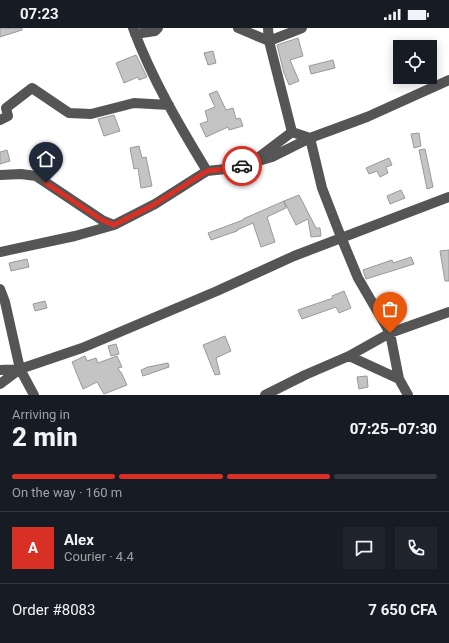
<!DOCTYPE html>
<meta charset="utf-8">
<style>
body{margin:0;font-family:Roboto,sans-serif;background:#20242c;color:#f1f3f6;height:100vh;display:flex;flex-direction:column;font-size:15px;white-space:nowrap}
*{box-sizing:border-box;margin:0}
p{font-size:13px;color:#9ea1a6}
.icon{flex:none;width:22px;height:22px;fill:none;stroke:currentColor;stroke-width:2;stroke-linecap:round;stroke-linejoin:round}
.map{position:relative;height:367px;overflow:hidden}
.sheet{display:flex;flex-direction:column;background:#171b24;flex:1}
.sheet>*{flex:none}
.tools{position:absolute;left:393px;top:12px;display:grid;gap:8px}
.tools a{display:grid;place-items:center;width:44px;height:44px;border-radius:0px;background:#171b24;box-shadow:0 2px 10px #0003;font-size:20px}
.pin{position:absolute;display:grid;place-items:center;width:34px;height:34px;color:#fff;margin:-41px -17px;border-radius:50% 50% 50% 0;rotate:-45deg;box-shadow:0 0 4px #0007}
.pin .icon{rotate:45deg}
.courier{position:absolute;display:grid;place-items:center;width:40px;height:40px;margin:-20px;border:3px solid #d93025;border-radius:50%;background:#fff;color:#222;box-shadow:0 1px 5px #0007}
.head em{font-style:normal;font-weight:800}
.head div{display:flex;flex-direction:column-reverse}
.head{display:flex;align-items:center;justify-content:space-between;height:68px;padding:0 12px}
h1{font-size:26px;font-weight:800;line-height:30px}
.bar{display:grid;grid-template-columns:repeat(4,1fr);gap:6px 4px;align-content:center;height:48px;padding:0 12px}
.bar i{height:5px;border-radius:3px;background:#363941}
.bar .current{background:#d93025}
.bar p{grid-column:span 4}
.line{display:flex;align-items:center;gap:10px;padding:0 12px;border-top:1px solid #363941}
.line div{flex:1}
.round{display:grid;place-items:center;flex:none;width:42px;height:42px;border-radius:0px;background:#20242c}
.status{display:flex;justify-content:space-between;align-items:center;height:28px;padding:0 20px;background:#171b24;direction:ltr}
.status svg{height:11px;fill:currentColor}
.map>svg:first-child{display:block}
.building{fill:#c4c4c4;stroke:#999}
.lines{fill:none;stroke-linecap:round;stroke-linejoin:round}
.minor{stroke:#555;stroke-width:10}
.done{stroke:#595959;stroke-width:4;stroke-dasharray:0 7.2}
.route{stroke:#d93025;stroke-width:5}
</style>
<div class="status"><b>07:23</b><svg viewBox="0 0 49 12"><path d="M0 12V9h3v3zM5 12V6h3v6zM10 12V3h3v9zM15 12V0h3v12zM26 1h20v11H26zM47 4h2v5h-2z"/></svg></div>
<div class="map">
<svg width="449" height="367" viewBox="0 0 449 367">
<rect width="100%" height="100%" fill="#fff"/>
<path class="building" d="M 0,0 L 22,0 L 22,2 L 0,9 Z
M 298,10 L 303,28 L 290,32 L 299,53 L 289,57 L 284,45 L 277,17 Z
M 213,23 L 216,35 L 208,37 L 204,25 Z
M 136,27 L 147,49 L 139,52 L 138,49 L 124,55 L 116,35 Z
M 333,32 L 335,40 L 311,46 L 309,38 Z
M 217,63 L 226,82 L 233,80 L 236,91 L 240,90 L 243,98 L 229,102 L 228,99 L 206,109 L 200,96 L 208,93 L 205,83 L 215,79 L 209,66 Z
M 114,87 L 120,103 L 104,108 L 98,91 Z
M 419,105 L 421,118 L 414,120 L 411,106 Z
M 139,118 L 142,130 L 146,129 L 152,158 L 141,160 L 138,140 L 134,141 L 130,120 Z
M 425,121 L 433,159 L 427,161 L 419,122 Z
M 7,122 L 10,133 L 0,136 L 0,124 Z
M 389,130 L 392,137 L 386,139 L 388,145 L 380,149 L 377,143 L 369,146 L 366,140 Z
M 401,162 L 405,170 L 390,176 L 387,168 Z
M 299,167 L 316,200 L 320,200 L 321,208 L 311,209 L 308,191 L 296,197 L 284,173 Z
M 284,173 L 286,180 L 267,189 L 275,214 L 261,219 L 253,195 L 237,202 L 237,203 L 211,212 L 208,205 L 243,192 L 243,191 Z
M 449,222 L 449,253 L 445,253 L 440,223 Z
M 411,229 L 414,236 L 366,251 L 363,242 L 392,232 L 393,235 Z
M 27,231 L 29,239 L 11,243 L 9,235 Z
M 344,263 L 351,280 L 339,285 L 336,279 L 302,291 L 298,282 L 333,270 L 332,268 Z
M 45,273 L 47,280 L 35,283 L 33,276 Z
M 225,308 L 231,323 L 216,330 L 220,346 L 215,347 L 203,317 Z
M 116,316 L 119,326 L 111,328 L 108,318 Z
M 85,328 L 87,333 L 96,330 L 98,335 L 117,328 L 122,339 L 118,340 L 120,344 L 121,344 L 127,357 L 104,366 L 97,354 L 83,361 L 72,334 Z
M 168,335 L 169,339 L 143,348 L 141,342 L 148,339 Z
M 367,348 L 368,359 L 359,361 L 357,349 Z"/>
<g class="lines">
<path class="minor" d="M 133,0 C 152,51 179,97 207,143
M 238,0 L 269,13 L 302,0
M 268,0 L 269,13 L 292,104 L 310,110
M 135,6 L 155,3 L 158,0
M 0,92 L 8,88 L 6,80 L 32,60 L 69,85 L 91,86 L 134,75 L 169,77
M 310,110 L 322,160 L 341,209 L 358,250 L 390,305 L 399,351 L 408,367
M 255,132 L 292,104
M 0,147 L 21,146 L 36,148 L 102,192 L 114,197
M 0,224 L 75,208 L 114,197 L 155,176 L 207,143 L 235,140 L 272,129 L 310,110 L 367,89 L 449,52
M 0,261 L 5,274 L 20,341 L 34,367
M 349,328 L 399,351
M 0,342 L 20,341 L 82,320 L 217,263 L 294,228 L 449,169
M 0,356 L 20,341
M 265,367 L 305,347 L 349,328 L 390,305 L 449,284"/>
</g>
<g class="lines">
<path class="done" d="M 242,138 L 272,129 L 310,110 L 322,160 L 341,209 L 358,250 L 390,305"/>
<path class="route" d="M 46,155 L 102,192 L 114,197 L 155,176 L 207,143 L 235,140 L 242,138"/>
</g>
</svg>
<div class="tools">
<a><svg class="icon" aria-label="locate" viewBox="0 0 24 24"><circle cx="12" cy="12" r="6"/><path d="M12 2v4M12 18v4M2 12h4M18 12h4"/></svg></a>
</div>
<div class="pin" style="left:390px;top:305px;background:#ea580c"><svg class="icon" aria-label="bag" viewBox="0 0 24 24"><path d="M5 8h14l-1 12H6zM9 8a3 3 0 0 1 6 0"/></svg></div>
<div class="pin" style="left:46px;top:155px;background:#1f2937"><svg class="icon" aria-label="home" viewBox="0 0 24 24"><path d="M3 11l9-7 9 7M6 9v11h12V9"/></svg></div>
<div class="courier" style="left:242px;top:138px"><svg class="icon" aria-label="car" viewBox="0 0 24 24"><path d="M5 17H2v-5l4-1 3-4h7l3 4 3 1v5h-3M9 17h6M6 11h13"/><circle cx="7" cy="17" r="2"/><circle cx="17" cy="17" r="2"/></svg></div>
</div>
<section class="sheet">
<div class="head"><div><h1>2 min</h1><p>Arriving in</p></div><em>07:25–07:30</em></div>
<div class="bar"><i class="current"></i><i class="current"></i><i class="current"></i><i></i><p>On the way · 160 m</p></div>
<div class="line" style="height:72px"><b class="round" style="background:#d93025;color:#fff">A</b><div><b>Alex</b><p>Courier · 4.4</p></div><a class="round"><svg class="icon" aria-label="chat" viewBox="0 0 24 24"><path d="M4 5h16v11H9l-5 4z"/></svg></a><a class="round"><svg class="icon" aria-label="phone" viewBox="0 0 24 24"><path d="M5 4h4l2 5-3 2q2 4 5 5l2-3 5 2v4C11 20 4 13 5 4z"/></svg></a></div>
<div class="line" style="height:52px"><div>Order #8083</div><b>7 650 CFA</b></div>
</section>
